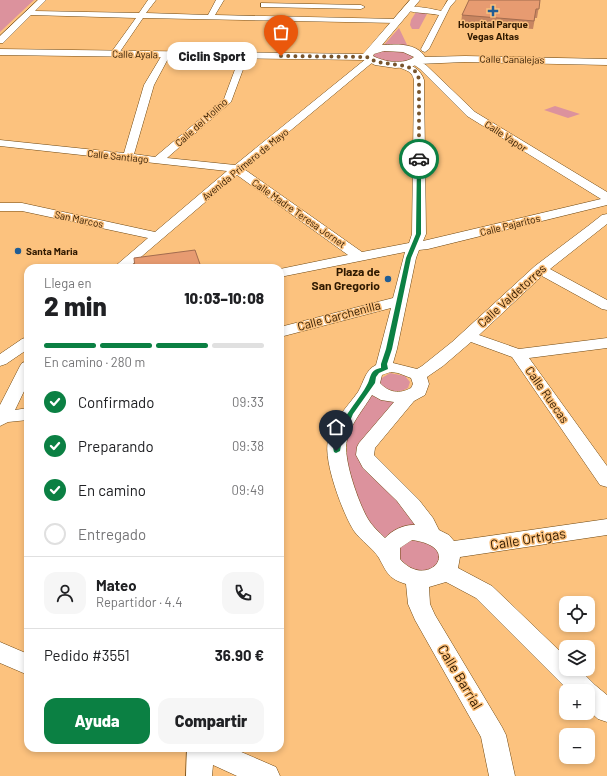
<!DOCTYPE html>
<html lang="es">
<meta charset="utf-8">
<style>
body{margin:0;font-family:Barlow,sans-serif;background:#f6f6f6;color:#202124;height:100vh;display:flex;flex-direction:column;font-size:15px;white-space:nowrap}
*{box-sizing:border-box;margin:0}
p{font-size:13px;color:#757577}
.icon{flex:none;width:22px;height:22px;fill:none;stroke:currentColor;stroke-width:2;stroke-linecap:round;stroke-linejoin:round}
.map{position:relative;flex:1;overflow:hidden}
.drawer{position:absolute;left:24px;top:264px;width:260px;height:488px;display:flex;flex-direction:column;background:#fff;border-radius:12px;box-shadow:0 2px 6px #0003}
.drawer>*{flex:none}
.fabs{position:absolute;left:559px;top:596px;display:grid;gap:8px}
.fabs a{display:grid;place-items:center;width:36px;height:36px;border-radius:8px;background:#fff;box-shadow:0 2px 6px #0003;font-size:20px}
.pin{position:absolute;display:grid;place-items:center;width:34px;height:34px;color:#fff;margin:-41px -17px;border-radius:50% 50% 50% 0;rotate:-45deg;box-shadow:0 0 4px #0007}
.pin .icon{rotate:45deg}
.courier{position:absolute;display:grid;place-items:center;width:40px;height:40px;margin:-20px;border:3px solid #0b8043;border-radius:50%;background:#fff;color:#222;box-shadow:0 1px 5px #0007}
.bubble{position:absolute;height:28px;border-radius:12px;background:#fff;box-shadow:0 2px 6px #0003;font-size:13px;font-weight:800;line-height:28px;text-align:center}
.headline em{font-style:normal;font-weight:800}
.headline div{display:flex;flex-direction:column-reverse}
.headline{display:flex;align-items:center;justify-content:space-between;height:68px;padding:0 20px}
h1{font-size:26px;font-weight:800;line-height:30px}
.bar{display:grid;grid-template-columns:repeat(4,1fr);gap:6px 4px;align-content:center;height:48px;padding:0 20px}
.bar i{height:5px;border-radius:3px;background:#e0e0e0}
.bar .selected{background:#0b8043}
.bar p{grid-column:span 4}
.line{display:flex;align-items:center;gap:10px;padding:0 20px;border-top:1px solid #e0e0e0}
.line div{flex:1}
.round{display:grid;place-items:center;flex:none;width:42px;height:42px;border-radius:12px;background:#f6f6f6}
ol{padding:0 20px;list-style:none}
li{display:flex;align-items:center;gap:12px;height:44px}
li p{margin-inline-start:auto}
li .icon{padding:4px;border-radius:50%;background:#0b8043;color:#fff;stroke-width:4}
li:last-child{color:#757577}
li i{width:22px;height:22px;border:2px solid #e0e0e0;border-radius:50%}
.primary-button{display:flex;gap:8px;margin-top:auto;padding:8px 20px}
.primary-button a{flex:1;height:46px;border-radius:12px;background:#0b8043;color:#fff;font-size:16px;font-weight:800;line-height:46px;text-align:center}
.primary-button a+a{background:#f6f6f6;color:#202124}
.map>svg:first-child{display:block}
.green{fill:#dc929d}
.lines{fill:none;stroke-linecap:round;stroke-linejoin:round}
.minor-casing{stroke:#704811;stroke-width:1}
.major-casing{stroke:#704811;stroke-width:1}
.minor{fill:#fff;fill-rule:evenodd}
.major{fill:#fff;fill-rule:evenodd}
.wall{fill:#c78561}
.building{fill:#e79b71;stroke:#a26c4f}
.route{fill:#0b8043}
.done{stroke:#77542c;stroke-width:4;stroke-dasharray:0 7.2}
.poi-dot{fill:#205d94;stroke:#fcc27e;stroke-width:1.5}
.labels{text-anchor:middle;stroke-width:3;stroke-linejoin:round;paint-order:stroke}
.far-poi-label{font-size:10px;font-weight:bold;fill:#2f1900;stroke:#fcc27e}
.far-street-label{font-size:10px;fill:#2f1900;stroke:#fcc27e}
.poi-label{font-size:12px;font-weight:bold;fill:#2f1900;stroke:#fcc27e;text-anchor:end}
.street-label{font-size:12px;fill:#2f1900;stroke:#fcc27e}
.near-street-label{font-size:14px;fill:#2f1900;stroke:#fcc27e}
</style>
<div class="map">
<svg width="607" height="776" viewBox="0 0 607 776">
<rect width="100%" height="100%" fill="#fcc27e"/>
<path class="green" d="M 0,0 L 34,0 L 0,32 Z
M 416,12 L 428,12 L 419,29 L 412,29 L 410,25 L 411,20 Z
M 399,28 L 409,49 L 382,47 Z
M 383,50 L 403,51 L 414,56 C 405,67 385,61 374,57 L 374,54 Z
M 555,106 L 580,114 L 568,118 L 544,110 Z
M 390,373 L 405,376 L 410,382 L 408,388 C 397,394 389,391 380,384 L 380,379 Z
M 372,393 L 383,400 L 400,402 L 359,452 L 426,529 L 383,544 L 363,514 L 347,468 L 347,440 L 357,414 Z
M 414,540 L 434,545 L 440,555 L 438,565 C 420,576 414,571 399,559 L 400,548 L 408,541 Z"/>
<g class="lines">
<defs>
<path id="minor" d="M 38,0 L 46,0 L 35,11 L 139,13 L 148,0 L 156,0 L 146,13 L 208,15 L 216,0 L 224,0 L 215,15 L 397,19 L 401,21 L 397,23 L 143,18 L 117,56 L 114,57 L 110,54 L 136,18 L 31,15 L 3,43 L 0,43 L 0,36 Z
M 448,0 L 456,0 L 450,7 L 429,49 L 425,52 L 422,51 L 421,49 L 439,15 C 430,13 409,13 403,9 C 411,4 432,9 441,11 Z
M 261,3 L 361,5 L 365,7 L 361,9 L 264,7 L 261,7 Z
M 166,52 L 170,55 L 154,85 L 134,154 L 155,157 L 224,99 L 240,56 L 244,53 L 248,56 L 231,102 L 167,158 L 235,165 L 367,58 L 373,58 L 374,60 L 373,62 L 244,169 L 362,252 L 409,243 L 412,234 L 414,80 C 412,69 403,71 396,65 L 397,63 C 408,61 421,69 424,80 L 426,234 L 423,241 L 601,199 L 467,116 L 420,69 L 410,62 L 411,60 L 417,60 L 426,65 L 475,112 L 607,192 L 607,205 L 428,249 L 419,250 L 416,258 L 397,349 L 393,363 L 417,369 L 422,366 L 452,342 L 535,266 L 588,226 L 602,215 L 607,214 L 607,224 L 550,269 L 607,300 L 607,310 L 602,309 L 542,276 L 479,335 L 519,349 L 607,338 L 607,348 L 529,358 L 607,466 L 607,487 L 600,485 L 512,357 L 471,342 L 443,366 L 427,377 L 429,384 L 425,395 L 414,401 L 375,448 L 374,455 L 419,500 L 433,518 L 439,530 L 449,535 L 454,541 L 607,519 L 607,535 L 460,557 L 458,568 L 492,586 L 566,657 L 566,669 L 579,669 L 595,685 L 607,695 L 607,722 L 598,719 L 588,710 L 588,691 L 569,691 L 476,598 L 446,582 L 429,587 L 430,604 L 435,615 L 502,727 L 506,735 L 515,776 L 489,776 L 481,737 L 415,620 L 408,604 L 406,584 C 389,579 387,573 379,558 C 373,548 361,541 354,531 C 343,514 323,461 328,441 C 332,422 347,407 358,392 C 364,382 365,370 376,365 L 391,308 L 280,337 L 280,327 L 393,298 L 405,252 L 280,277 L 280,269 L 348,255 L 237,175 L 128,268 L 113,268 L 148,238 L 22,211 L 0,211 L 0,203 L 22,203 L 155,232 L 227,171 L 0,146 L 0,140 L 124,153 L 144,85 L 162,55 ZM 391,372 L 398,373 L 411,378 L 413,384 L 411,388 C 400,394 389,393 380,383 L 382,375 ZM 372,395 L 381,400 L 394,402 L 359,443 L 357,447 L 356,455 L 363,468 L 397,501 L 415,525 C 405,524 392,530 385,538 C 379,532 372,526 368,519 C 359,504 342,457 347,440 C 351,423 363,410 372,395 ZM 412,540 C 466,547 427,591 400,559 L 400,548 Z
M 28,337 L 28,349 L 6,364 L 0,366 L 0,354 L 22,339 Z
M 28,361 L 28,383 L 15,410 L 28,408 L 28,420 L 8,422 L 0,426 L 0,405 L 20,366 L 22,363 Z
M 0,642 L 28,654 L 28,675 L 0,663 Z
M 187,748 L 232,748 L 276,767 L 280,776 L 237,776 L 213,765 L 212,776 L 186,776 Z"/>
<path id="major" d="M 410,0 L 420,0 L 382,45 C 397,44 417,43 425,57 L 465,56 L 607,59 L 607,65 L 465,62 L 418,64 L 411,67 L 395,68 L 375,65 L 365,60 L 0,55 L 0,49 L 363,54 ZM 384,51 L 403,52 L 414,57 C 404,65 384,62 373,56 L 374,54 Z"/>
</defs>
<use href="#minor" class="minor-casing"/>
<use href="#major" class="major-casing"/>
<use href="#minor" class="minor"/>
<use href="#major" class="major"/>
</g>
<path class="wall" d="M 540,0 L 537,18 L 535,18 L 533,29 L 461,24 L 462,15 Z"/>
<path class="building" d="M 469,0 L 540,0 L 539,9 L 536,9 L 534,21 L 462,15 Z
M 195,250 L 201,267 L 196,268 L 135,268 L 134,258 Z"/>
<path class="route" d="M 419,158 L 421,159 L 421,234 L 411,258 L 392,349 L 387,364 L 388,369 L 379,373 L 376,377 L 375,383 L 353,414 L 342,440 L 340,451 L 336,453 L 334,452 C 328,432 360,400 368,383 C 370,379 370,373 375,370 C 377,369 379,368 381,368 L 381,364 L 386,349 L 406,258 L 416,234 L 417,159 Z"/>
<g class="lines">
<path class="done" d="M 281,56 L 367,57 C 382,69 416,58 419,80 L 419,159"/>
</g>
<g class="poi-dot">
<path d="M491 5h4v4h4v4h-4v4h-4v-4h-4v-4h4z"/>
<circle cx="18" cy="251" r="4"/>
<circle cx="388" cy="279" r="4"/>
</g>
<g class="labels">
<g class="far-poi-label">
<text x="493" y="28">Hospital Parque<tspan x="493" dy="12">Vegas Altas</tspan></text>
<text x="26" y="255" text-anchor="start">Santa Maria</text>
</g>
<g class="far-street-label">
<text transform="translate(135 54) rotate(1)" y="4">Calle Ayala</text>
<text transform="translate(512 59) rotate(1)" y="4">Calle Canalejas</text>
<text transform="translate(201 122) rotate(-42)" y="4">Calle del Molino</text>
<text transform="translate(506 136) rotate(33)" y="4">Calle Vapor</text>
<text transform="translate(118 156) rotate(6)" y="4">Calle Santiago</text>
<text transform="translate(245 164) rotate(-39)" y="4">Avenida Primero de Mayo</text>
<text transform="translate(299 213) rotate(35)" y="4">Calle Madre Teresa Jornet</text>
<text transform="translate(79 219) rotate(12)" y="4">San Marcos</text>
<text transform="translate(510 225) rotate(-14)" y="4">Calle Pajaritos</text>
</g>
<g class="poi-label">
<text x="380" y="276">Plaza de<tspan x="380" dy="14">San Gregorio</tspan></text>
</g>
<g class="street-label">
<text transform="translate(512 296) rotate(-42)" y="4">Calle Valdetorres</text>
<text transform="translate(339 316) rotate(-15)" y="4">Calle Carchenilla</text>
<text transform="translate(547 395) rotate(55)" y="4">Calle Ruecas</text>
</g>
<g class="near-street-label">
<text transform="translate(528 539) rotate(-9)" y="5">Calle Ortigas</text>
<text transform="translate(460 677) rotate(59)" y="5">Calle Barrial</text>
</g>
</g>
</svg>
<div class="fabs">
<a><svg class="icon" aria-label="locate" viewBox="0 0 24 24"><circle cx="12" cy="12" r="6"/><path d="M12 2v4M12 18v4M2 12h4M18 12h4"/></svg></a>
<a><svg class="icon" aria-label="layers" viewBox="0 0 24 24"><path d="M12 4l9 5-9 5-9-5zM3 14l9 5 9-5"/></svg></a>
<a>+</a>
<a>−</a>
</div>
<div class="pin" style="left:281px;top:56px;background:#ea580c"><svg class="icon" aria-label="bag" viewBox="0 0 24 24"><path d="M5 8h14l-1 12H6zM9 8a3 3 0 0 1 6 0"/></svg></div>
<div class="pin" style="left:336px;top:451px;background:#1f2937"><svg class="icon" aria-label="home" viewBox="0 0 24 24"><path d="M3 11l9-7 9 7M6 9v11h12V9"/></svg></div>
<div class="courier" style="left:419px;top:159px"><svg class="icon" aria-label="car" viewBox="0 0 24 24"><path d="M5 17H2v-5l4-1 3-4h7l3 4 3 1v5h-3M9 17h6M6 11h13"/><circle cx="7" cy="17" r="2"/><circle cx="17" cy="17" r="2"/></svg></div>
<div class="bubble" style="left:167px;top:42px;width:90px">Ciclin Sport</div>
<section class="drawer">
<div class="headline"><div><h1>2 min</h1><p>Llega en</p></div><em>10:03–10:08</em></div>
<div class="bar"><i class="selected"></i><i class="selected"></i><i class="selected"></i><i></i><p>En camino · 280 m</p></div>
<ol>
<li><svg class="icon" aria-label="check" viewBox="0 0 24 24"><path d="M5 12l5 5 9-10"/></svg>Confirmado<p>09:33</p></li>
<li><svg class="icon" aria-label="check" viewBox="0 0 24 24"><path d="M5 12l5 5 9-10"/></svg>Preparando<p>09:38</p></li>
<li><svg class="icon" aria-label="check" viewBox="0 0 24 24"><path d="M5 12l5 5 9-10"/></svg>En camino<p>09:49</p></li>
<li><i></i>Entregado</li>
</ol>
<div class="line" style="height:72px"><a class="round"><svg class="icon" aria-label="person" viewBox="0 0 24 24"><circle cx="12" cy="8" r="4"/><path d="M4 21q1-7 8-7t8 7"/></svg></a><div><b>Mateo</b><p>Repartidor · 4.4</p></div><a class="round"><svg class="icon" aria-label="phone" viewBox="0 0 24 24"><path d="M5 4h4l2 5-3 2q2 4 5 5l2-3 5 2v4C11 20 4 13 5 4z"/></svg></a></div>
<div class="line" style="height:52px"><div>Pedido #3551</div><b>36.90 €</b></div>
<div class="primary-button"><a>Ayuda</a><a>Compartir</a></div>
</section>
</div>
